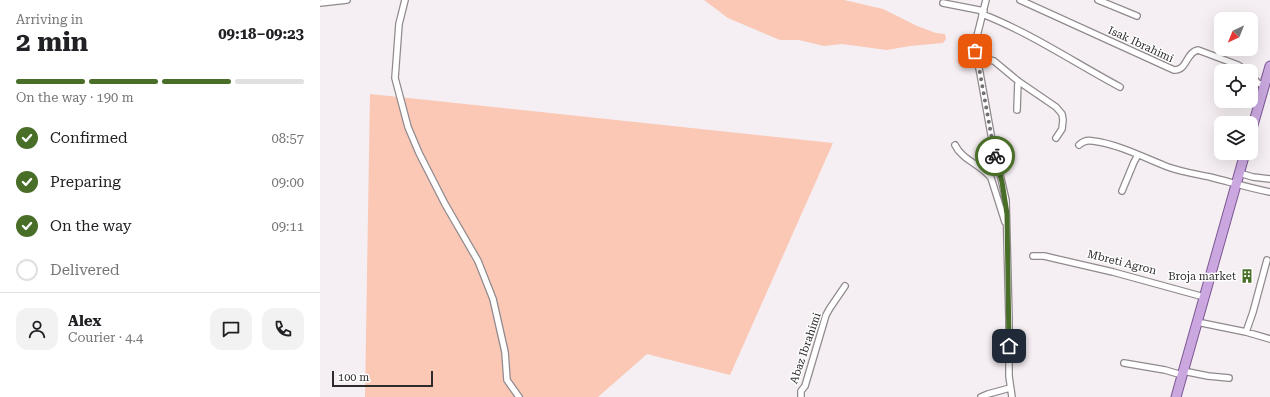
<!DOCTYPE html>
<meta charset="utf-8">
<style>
body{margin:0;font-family:"Roboto Serif",serif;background:#f2f2f2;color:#202124;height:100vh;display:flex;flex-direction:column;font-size:15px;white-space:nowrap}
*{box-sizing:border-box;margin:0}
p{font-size:13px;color:#757577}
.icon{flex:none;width:22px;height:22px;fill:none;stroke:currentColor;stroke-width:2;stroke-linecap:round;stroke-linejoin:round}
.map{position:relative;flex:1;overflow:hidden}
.panel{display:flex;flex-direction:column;background:#fff;width:320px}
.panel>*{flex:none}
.needle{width:26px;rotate:223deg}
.buttons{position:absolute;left:894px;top:12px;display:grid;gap:8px}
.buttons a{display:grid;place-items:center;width:44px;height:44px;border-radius:8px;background:#fff;box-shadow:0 4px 16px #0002;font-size:20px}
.scale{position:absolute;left:12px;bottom:10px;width:101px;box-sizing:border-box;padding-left:4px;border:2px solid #2e2b2d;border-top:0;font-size:11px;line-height:14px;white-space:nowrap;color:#2e2b2d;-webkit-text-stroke:3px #fff;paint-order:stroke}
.pin{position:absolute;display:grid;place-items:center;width:34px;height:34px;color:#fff;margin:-17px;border-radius:8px;box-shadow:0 2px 6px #0006}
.courier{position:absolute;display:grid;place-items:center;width:40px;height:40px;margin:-20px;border:3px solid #496e27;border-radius:50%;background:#fff;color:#222;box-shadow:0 1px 5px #0007}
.headline em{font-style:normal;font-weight:700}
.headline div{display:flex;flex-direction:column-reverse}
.headline{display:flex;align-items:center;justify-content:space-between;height:68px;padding:0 16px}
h1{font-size:26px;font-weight:700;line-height:30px}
.bar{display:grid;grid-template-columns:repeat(4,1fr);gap:6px 4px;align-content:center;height:48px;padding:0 16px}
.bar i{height:5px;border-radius:3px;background:#e0e0e0}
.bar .current{background:#496e27}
.bar p{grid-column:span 4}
.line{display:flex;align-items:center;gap:10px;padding:0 16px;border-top:1px solid #e0e0e0}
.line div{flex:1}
.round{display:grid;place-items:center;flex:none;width:42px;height:42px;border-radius:12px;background:#f2f2f2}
ol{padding:0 16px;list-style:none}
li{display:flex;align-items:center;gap:12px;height:44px}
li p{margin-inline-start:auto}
li .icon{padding:4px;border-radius:50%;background:#496e27;color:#fff;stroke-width:4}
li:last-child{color:#757577}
li i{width:22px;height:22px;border:2px solid #e0e0e0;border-radius:50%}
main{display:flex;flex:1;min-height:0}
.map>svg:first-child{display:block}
.green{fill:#fac8b5}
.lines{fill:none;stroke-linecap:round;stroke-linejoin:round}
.minor-casing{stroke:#908a8e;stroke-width:8}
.primary-casing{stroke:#7c5793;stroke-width:11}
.minor{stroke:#fff;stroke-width:5.5}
.primary{stroke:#caa8df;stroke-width:9}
.done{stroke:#746f72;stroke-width:4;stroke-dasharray:0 7.2}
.route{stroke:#496e27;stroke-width:5}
.labels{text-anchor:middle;stroke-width:3;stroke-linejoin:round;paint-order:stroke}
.street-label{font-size:11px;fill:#2e2b2d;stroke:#fff}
.poi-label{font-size:11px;fill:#2e2b2d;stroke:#fff;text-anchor:end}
</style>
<main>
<section class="panel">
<div class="headline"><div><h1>2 min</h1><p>Arriving in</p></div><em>09:18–09:23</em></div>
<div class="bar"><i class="current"></i><i class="current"></i><i class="current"></i><i></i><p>On the way · 190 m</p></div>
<ol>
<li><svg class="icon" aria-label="check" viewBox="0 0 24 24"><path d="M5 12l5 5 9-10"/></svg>Confirmed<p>08:57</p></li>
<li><svg class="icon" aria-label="check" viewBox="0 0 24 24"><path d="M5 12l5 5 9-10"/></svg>Preparing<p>09:00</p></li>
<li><svg class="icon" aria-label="check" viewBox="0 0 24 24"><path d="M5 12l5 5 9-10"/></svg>On the way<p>09:11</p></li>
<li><i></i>Delivered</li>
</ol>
<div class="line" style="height:72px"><a class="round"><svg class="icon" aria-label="person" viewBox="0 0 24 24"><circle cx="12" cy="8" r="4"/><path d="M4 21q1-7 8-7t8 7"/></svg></a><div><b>Alex</b><p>Courier · 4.4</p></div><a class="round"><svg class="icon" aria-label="chat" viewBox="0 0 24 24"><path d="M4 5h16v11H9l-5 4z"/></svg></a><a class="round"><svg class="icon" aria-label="phone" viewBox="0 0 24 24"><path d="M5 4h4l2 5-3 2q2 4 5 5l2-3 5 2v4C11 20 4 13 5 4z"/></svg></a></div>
</section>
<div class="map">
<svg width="950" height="397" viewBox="0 0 950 397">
<rect width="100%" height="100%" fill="#f5eef2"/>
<path class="green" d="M 384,0 L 524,0 L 563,9 L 597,26 L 616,33 L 625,34 L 626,39 L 623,43 L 590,46 L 567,50 L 522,44 L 504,46 L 479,40 L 460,40 L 408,18 Z
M 50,94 L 513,143 L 410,375 L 327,354 L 278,397 L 45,397 Z"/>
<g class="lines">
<defs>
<path id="minor" d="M 85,0 L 79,24 L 75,78 L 88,127 L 99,153 L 125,204 L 158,261 L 173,299 L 185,352 L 187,380 L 199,397
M 666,0 L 656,40 L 655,51 L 660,73 L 672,140 L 686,200 L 689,319 L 689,376 L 692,397
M 700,0 L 854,70 C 867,71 866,52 878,50 L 918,65 L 927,71
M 778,0 L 817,16
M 0,3 L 27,0
M 623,3 L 664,11
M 662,14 C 711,33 755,63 800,87
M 656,57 L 674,61 L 698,81 L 736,107 L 742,114 L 743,120 L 742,129 L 736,138
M 931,75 L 938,83 L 944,85
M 697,110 L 698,81
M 635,145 C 642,160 662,165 671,178 L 685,222
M 759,145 C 763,141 768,140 773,141 C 798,144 825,158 848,167 C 862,172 876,174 890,177 C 910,182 929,188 950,192
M 919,173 L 933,177 L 950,179
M 802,191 L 814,162 L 818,155
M 713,256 L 724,256 L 793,272 L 884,297
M 877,322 L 926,332 L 950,339
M 926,332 L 933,312 L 947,260
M 804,363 L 845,370 L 862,375
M 863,371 L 888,376 L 909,378
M 481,397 L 481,391 L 485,386 L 506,315 L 510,308 L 525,286
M 661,397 L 668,394 L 690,388"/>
<path id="primary" d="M 931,132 L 950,66
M 856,397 L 925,153"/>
</defs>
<use href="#minor" class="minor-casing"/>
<use href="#primary" class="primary-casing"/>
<use href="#minor" class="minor"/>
<use href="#primary" class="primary"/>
</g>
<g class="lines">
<path class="done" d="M 655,51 L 660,73 L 675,156"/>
<path class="route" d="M 675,156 L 682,182 L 687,214 L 689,346"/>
</g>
<defs>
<symbol id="building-bare" viewBox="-9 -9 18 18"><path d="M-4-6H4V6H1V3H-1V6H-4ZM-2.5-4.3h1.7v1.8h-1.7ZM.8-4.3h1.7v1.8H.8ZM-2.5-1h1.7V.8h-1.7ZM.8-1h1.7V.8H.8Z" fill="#496e27" stroke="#fff" stroke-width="2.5" paint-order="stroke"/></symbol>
</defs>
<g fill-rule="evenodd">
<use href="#building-bare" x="917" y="266" width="20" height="20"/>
</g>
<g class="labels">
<g class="street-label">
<text transform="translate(821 44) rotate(25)" y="4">Isak Ibrahimi</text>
<text transform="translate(802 262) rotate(14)" y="4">Mbreti Agron</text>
<text transform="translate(485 348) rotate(-71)" y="4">Abaz Ibrahimi</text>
</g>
<g class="poi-label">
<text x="916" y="280">Broja market</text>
</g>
</g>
</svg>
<div class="buttons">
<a><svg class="needle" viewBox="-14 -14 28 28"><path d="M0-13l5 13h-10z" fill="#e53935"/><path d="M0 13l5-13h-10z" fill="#757577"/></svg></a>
<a><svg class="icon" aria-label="locate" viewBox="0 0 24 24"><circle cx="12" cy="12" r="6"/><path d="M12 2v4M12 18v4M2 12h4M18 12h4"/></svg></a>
<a><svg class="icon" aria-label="layers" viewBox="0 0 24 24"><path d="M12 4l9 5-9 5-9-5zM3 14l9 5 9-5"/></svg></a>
</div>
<div class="scale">100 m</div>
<div class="pin" style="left:655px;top:51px;background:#ea580c"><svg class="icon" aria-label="bag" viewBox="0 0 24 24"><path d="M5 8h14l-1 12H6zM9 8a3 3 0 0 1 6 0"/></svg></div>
<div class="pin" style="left:689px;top:346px;background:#1f2937"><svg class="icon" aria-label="home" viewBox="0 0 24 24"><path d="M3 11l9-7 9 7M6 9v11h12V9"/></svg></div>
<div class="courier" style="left:675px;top:156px"><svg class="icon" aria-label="bike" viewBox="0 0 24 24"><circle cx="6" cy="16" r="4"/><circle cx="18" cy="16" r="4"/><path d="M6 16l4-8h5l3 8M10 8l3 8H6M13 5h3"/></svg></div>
</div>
</main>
